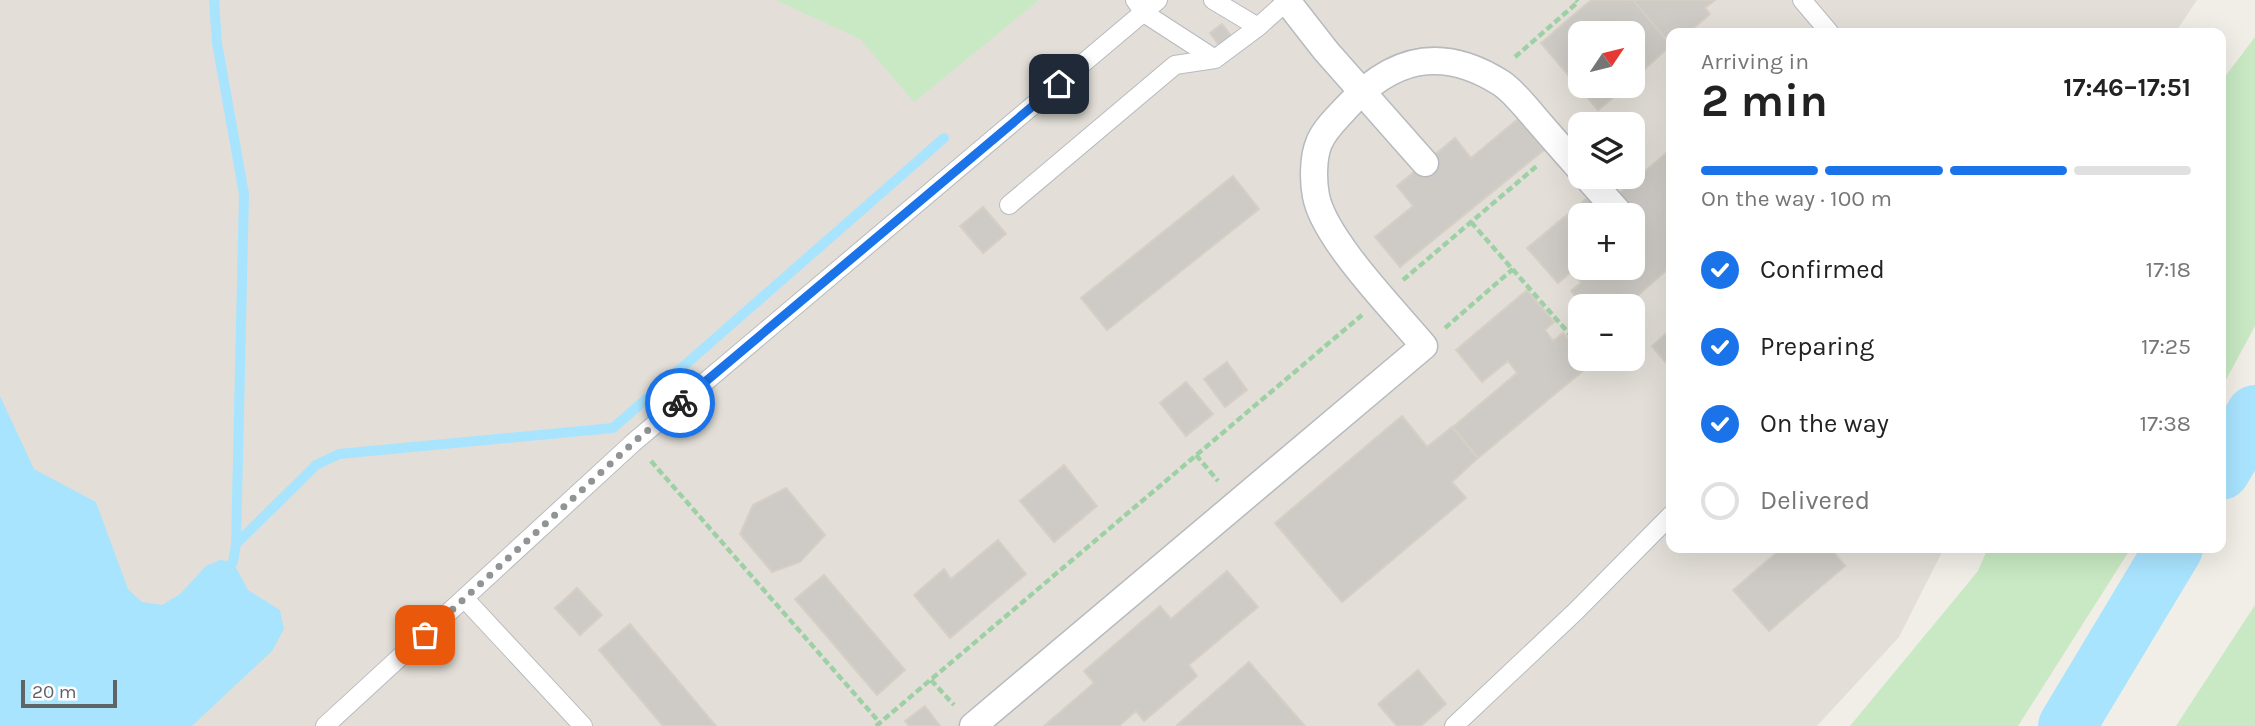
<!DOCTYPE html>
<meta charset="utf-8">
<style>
body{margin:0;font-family:Karla,sans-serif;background:#f2f2f2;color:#222;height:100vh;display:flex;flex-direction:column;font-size:26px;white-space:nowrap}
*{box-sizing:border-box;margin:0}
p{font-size:23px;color:#767676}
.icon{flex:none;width:38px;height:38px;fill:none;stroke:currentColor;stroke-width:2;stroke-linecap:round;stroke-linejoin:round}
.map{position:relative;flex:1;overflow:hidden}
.drawer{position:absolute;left:1666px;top:28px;width:560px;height:525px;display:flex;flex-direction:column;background:#fff;border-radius:14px;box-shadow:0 7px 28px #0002}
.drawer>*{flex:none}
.needle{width:46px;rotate:55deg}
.buttons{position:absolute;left:1568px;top:21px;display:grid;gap:14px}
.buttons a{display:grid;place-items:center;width:77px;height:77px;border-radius:14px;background:#fff;box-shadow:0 7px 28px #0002;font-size:35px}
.scale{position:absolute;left:21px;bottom:18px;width:96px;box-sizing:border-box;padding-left:7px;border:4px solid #5e6468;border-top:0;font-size:19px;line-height:24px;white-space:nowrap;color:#5e6468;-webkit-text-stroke:5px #fff;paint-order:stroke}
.pin{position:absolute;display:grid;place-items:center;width:60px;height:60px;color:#fff;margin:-30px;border-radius:14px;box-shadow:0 4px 10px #0006}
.courier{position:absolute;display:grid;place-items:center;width:70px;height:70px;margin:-35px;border:5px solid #1a73e8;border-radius:50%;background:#fff;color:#222;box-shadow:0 2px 9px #0007}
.overview em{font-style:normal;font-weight:700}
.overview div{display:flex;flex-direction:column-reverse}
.overview{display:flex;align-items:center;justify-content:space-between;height:119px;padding:0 35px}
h1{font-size:46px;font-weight:700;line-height:52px}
.bar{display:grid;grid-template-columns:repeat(4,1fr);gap:10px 7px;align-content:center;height:84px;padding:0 35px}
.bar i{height:9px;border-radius:5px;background:#e0e0e0}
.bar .selected{background:#1a73e8}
.bar p{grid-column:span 4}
ol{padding:0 35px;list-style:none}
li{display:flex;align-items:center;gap:21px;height:77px}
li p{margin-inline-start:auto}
li .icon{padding:7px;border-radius:50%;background:#1a73e8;color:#fff;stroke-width:4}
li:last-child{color:#767676}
li i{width:38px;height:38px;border:4px solid #e0e0e0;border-radius:50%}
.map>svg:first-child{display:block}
.education{fill:#e3dfd8;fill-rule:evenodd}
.green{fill:#c8e9c3}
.water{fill:#a9e4ff}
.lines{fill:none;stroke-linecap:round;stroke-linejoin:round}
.stream{stroke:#a9e4ff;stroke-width:10}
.river{stroke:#a9e4ff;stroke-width:58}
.building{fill:#cecbc6;stroke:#d6cfc5;stroke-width:2;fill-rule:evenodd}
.service-casing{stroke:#b7babe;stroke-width:20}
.pedestrian-casing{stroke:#b7babe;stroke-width:29}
.path{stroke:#9ed0a6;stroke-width:4.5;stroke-dasharray:7 3.5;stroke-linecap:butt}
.service{stroke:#fff;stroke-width:18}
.pedestrian{stroke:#fff;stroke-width:26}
.done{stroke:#919494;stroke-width:7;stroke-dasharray:0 12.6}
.route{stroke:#1a73e8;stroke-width:9}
</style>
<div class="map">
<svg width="2255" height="726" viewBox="0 0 2255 726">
<rect width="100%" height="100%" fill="#f1eee7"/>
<path class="education" d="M 0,0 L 2197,0 L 2175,33 L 1671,33 L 1671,548 L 1944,548 L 1899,637 L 1817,726 L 0,726 ZM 1580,33 L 1633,33 L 1633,86 L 1580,86 ZM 1580,124 L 1633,124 L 1633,177 L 1580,177 ZM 1580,215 L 1633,215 L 1633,268 L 1580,268 ZM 1580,306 L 1633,306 L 1633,359 L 1580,359 Z"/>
<path class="green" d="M 776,0 L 1039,0 L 914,102 L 860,39 Z
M 2255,37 L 2255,326 L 2221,389 L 2221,82 Z
M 1988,548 L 2131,548 L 2018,726 L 1850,726 L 1978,571 Z
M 2255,605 L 2255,726 L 2176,726 Z"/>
<path class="water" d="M 0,396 L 34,469 L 96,502 L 128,589 L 142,602 L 162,605 L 180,594 L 206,566 L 220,560 L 233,562 L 248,590 L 280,610 L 284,629 L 272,651 L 192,726 L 0,726 Z"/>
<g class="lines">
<path class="stream" d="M 214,0 L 217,43 L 244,194 L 236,544 L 233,562
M 236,544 L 316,465 L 339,454 L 613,428 L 944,138"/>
<path class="river" d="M 2221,471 L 2255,414
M 2067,726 L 2174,548"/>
</g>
<path class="building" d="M 1591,0 L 1633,0 L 1671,45 L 1633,80 L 1633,33 L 1580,33 L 1580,86 L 1627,86 L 1598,110 L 1541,43 Z
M 1633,0 L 1715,0 L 1705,8 L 1710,14 L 1688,33 L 1671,33 L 1671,45 Z
M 1222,24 L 1236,42 L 1224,52 L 1210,33 Z
M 1518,119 L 1544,150 L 1400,267 L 1375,237 L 1413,206 L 1397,186 L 1455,138 L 1471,158 Z
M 1671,149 L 1671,266 L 1626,306 L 1584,306 L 1571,291 L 1581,283 L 1572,271 L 1558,283 L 1527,248 L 1598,189 L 1609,202 ZM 1580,215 L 1633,215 L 1633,268 L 1580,268 Z
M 1233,176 L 1259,209 L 1107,330 L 1081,298 Z
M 983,207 L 1006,234 L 983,253 L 960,226 Z
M 1527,290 L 1554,322 L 1545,330 L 1553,341 L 1563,333 L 1580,353 L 1580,359 L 1585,359 L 1590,365 L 1478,458 L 1453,427 L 1517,373 L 1508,361 L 1482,382 L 1456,350 Z
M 1671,329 L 1671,369 L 1652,346 Z
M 1227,362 L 1247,390 L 1225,407 L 1204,379 Z
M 1186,382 L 1213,414 L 1186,436 L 1160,403 Z
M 1402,416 L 1427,447 L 1452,427 L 1478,458 L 1452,482 L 1466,498 L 1342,602 L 1275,523 Z
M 1064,465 L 1097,506 L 1054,542 L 1020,501 Z
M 786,488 L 825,535 L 800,562 L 772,572 L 740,534 L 753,505 Z
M 998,540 L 1026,574 L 950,638 L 914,595 L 944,569 L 951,579 Z
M 1782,548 L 1830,548 L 1845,566 L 1769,631 L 1733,590 Z
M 1227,571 L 1258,607 L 1189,665 L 1197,676 L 1144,721 L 1136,711 L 1119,726 L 1044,726 L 1094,683 L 1084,671 L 1160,606 L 1171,619 Z
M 824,575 L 905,670 L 877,695 L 795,599 Z
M 577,588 L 602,615 L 580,635 L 555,608 Z
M 630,624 L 716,726 L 663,726 L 599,650 Z
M 1249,662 L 1305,726 L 1178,726 L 1177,725 Z
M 1418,670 L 1446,704 L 1421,726 L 1397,726 L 1378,704 Z
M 925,706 L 940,726 L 909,726 L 905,721 Z"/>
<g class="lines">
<defs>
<path id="service" d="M 1135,0 L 1144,13 L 1215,59
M 1213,0 L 1258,27
M 1802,0 L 1830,33
M 1009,205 L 1175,65 L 1215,59 L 1258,27 L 1288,0
M 465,599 L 583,726
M 325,726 L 634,442 L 1158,0
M 1454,726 L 1576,611 L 1671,515"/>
<path id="pedestrian" d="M 1287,1 L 1326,51 L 1425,163
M 1587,177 L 1621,215
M 973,726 L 1424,346 C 1394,310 1324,239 1316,196 C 1313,181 1313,157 1319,143 C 1324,130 1336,119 1345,109 C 1390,59 1440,44 1501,83 C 1512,90 1522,103 1531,113 C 1547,132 1564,151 1580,169"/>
</defs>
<use href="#service" class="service-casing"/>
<use href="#pedestrian" class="pedestrian-casing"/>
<path class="path" d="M 1515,57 L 1578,2 L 1576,0
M 1471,222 L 1580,346
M 1403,280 L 1538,165
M 1445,328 L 1513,269
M 1196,455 L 1218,481
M 651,461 L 880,723
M 931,680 L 954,705
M 876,726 L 1362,315"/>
<use href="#service" class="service"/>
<use href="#pedestrian" class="pedestrian"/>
</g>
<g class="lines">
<path class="done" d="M 425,635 L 634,442 L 680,403"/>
<path class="route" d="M 680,403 L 1059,84"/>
</g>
</svg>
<div class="buttons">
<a><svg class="needle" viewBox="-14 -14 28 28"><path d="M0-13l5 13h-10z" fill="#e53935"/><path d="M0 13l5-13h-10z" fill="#767676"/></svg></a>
<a><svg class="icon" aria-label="layers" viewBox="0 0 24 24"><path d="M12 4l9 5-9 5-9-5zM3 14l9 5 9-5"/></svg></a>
<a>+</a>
<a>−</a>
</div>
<div class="scale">20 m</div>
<div class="pin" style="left:425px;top:635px;background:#ea580c"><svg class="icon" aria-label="bag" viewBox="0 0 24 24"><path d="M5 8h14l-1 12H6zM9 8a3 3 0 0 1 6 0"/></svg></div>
<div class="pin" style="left:1059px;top:84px;background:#1f2937"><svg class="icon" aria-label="home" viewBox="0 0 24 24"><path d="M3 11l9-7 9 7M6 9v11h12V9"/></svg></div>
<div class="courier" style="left:680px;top:403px"><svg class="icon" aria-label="bike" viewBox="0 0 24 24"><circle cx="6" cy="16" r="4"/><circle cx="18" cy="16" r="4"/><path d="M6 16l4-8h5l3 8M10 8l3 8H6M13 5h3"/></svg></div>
<section class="drawer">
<div class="overview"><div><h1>2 min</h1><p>Arriving in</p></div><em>17:46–17:51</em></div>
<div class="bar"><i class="selected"></i><i class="selected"></i><i class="selected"></i><i></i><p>On the way · 100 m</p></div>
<ol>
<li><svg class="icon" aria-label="check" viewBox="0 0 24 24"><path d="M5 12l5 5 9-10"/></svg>Confirmed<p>17:18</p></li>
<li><svg class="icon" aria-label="check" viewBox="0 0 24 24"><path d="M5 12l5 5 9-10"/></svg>Preparing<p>17:25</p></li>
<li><svg class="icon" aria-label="check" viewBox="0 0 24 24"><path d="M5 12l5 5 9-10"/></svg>On the way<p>17:38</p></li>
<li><i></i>Delivered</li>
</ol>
</section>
</div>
